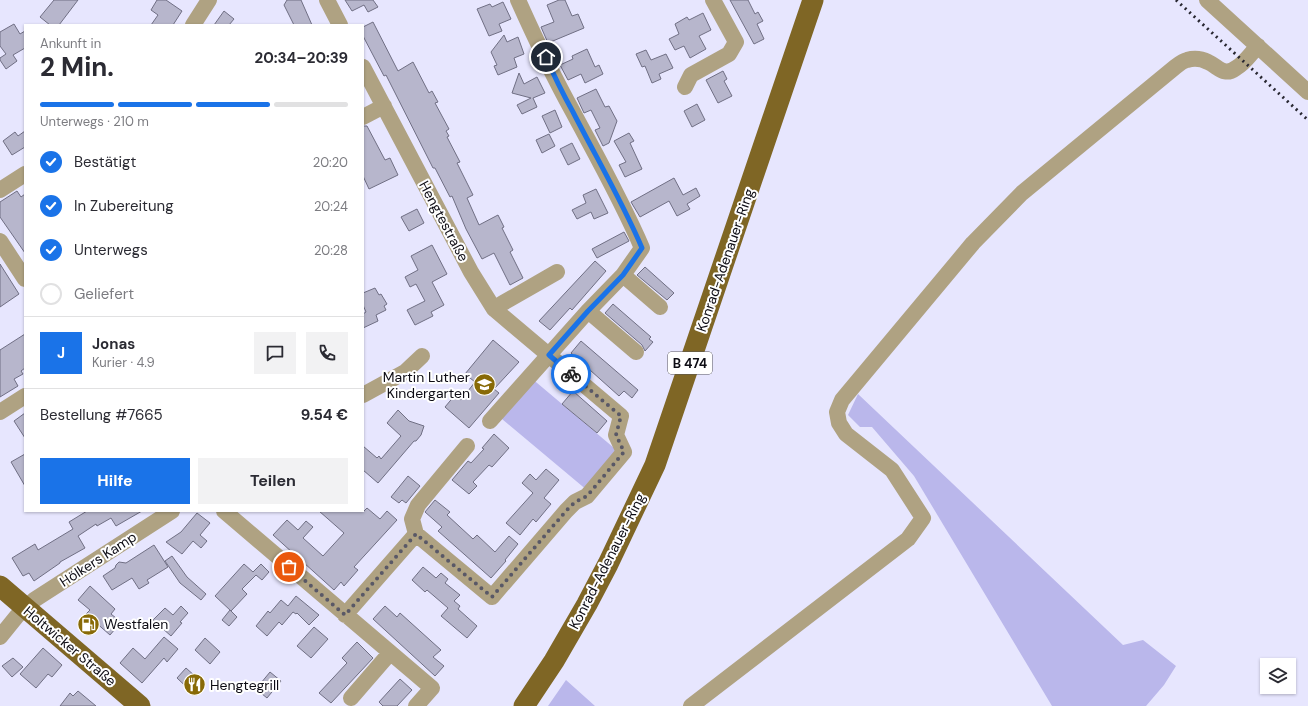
<!DOCTYPE html>
<html lang="de">
<meta charset="utf-8">
<style>
body{margin:0;font-family:"DM Sans",sans-serif;background:#f2f2f3;color:#2b2b33;height:100vh;display:flex;flex-direction:column;font-size:15px;white-space:nowrap}
*{box-sizing:border-box;margin:0}
p{font-size:13px;color:#7c7c81}
.icon{flex:none;width:22px;height:22px;fill:none;stroke:currentColor;stroke-width:2;stroke-linecap:round;stroke-linejoin:round}
.map{position:relative;flex:1;overflow:hidden}
.drawer{position:absolute;left:24px;top:24px;width:340px;height:488px;display:flex;flex-direction:column;background:#fff;border-radius:0px;box-shadow:0 1px 3px #0004}
.drawer>*{flex:none}
.controls{position:absolute;left:1260px;top:658px;display:grid;gap:8px}
.controls a{display:grid;place-items:center;width:36px;height:36px;border-radius:0px;background:#fff;box-shadow:0 1px 3px #0004;font-size:20px}
.pin{position:absolute;display:grid;place-items:center;width:34px;height:34px;color:#fff;margin:-17px;border:2px solid #fff;border-radius:50%;box-shadow:0 1px 4px #0007}
.courier{position:absolute;display:grid;place-items:center;width:40px;height:40px;margin:-20px;border:3px solid #1a73e8;border-radius:50%;background:#fff;color:#222;box-shadow:0 1px 5px #0007}
.overview em{font-style:normal;font-weight:700}
.overview div{display:flex;flex-direction:column-reverse}
.overview{display:flex;align-items:center;justify-content:space-between;height:68px;padding:0 16px}
h1{font-size:26px;font-weight:700;line-height:30px}
.bar{display:grid;grid-template-columns:repeat(4,1fr);gap:6px 4px;align-content:center;height:48px;padding:0 16px}
.bar i{height:5px;border-radius:3px;background:#e1e1e2}
.bar .selected{background:#1a73e8}
.bar p{grid-column:span 4}
.line{display:flex;align-items:center;gap:10px;padding:0 16px;border-top:1px solid #e1e1e2}
.line div{flex:1}
.round{display:grid;place-items:center;flex:none;width:42px;height:42px;border-radius:0px;background:#f2f2f3}
ol{padding:0 16px;list-style:none}
li{display:flex;align-items:center;gap:12px;height:44px}
li p{margin-inline-start:auto}
li .icon{padding:4px;border-radius:50%;background:#1a73e8;color:#fff;stroke-width:4}
li:last-child{color:#7c7c81}
li i{width:22px;height:22px;border:2px solid #e1e1e2;border-radius:50%}
.cta{display:flex;gap:8px;margin-top:auto;padding:8px 16px}
.cta a{flex:1;height:46px;border-radius:0px;background:#1a73e8;color:#fff;font-size:16px;font-weight:700;line-height:46px;text-align:center}
.cta a+a{background:#f2f2f3;color:#2b2b33}
.map>svg:first-child{display:block}
.green{fill:#bab7eb}
.building{fill:#b7b6cc;stroke:#706f84}
.lines{fill:none;stroke-linecap:round;stroke-linejoin:round}
.minor{stroke:#afa282;stroke-width:16}
.major{stroke:#7f6625;stroke-width:21}
.rail{stroke:#282731;stroke-width:3;stroke-dasharray:2 4;stroke-linecap:butt}
.done{stroke:#595866;stroke-width:4;stroke-dasharray:0 7.2}
.route{stroke:#1a73e8;stroke-width:5}
.labels{text-anchor:middle;stroke-width:4;stroke-linejoin:round;paint-order:stroke}
.shield{fill:#fff;stroke:#56555a;stroke-width:1}
.shield-label{font-size:13px;font-weight:bold;fill:#0d0c14}
.street-label{font-size:14px;fill:#0d0c14;stroke:#fff}
.poi-label{font-size:14px;fill:#0d0c14;stroke:#fff;text-anchor:start}
</style>
<div class="map">
<svg width="1308" height="706" viewBox="0 0 1308 706">
<rect width="100%" height="100%" fill="#e7e6fe"/>
<path class="green" d="M 530,377 L 620,453 L 588,491 L 496,414 Z
M 858,394 L 1123,645 L 1143,640 L 1176,666 L 1164,685 L 1146,706 L 1052,706 L 914,476 L 872,427 L 860,427 L 848,415 Z
M 566,680 L 595,706 L 548,706 Z"/>
<path class="building" d="M 54,0 L 78,0 L 59,25 L 50,25 L 40,17 Z
M 157,0 L 166,0 L 182,11 L 173,25 L 151,25 L 158,15 L 151,10 Z
M 287,0 L 301,0 L 312,25 L 294,25 L 284,5 Z
M 345,0 L 373,0 L 378,7 L 368,12 L 364,5 L 352,11 Z
M 559,0 L 565,0 L 572,16 L 578,14 L 584,28 L 548,43 L 541,27 L 554,22 L 547,5 Z
M 730,0 L 748,0 L 755,14 L 758,12 L 763,21 L 757,24 L 764,39 L 754,44 Z
M 503,2 L 511,19 L 499,24 L 502,31 L 489,36 L 477,9 L 490,4 L 492,7 Z
M 224,11 L 234,19 L 229,25 L 214,25 Z
M 703,13 L 711,30 L 699,36 L 706,49 L 690,58 L 684,46 L 675,50 L 669,39 L 679,34 L 675,24 L 687,17 L 689,20 Z
M 373,22 L 398,71 L 413,62 L 429,93 L 432,91 L 438,102 L 435,103 L 449,129 L 446,131 L 449,136 L 447,137 L 460,162 L 457,163 L 473,195 L 467,198 L 479,225 L 498,215 L 504,227 L 502,228 L 513,250 L 510,252 L 523,278 L 510,285 L 494,253 L 482,259 L 466,229 L 452,196 L 450,197 L 435,168 L 433,168 L 386,75 L 384,76 L 363,36 L 363,27 Z
M 14,24 L 20,34 L 25,31 L 25,48 L 13,55 L 17,61 L 6,69 L 0,60 L 0,58 L 6,54 L 0,46 L 0,32 Z
M 504,35 L 507,42 L 518,37 L 524,54 L 514,58 L 517,67 L 498,75 L 494,66 L 497,65 L 491,52 Z
M 587,49 L 595,67 L 599,65 L 603,74 L 585,83 L 581,74 L 568,80 L 560,65 L 573,59 L 572,56 Z
M 646,50 L 651,60 L 666,54 L 673,68 L 659,74 L 661,79 L 652,83 L 645,66 L 642,67 L 636,54 Z
M 723,71 L 727,79 L 724,81 L 732,96 L 718,103 L 706,80 Z
M 519,73 L 524,84 L 537,77 L 545,93 L 533,98 L 537,107 L 522,114 L 517,105 L 531,98 L 512,93 Z
M 596,89 L 605,107 L 609,106 L 617,121 L 609,143 L 603,146 L 595,130 L 600,128 L 591,110 L 584,113 L 577,98 Z
M 697,104 L 705,120 L 692,127 L 684,111 Z
M 555,110 L 562,127 L 550,133 L 542,116 Z
M 363,126 L 367,126 L 385,160 L 390,158 L 398,175 L 369,189 L 363,176 Z
M 25,131 L 25,147 L 12,155 L 3,141 L 15,132 L 18,136 Z
M 629,133 L 634,141 L 630,143 L 642,169 L 625,177 L 619,165 L 626,162 L 614,141 Z
M 549,134 L 555,146 L 542,153 L 536,140 Z
M 572,143 L 580,159 L 568,165 L 560,149 Z
M 674,178 L 683,195 L 696,188 L 700,196 L 687,204 L 690,209 L 677,216 L 669,201 L 640,217 L 631,202 Z
M 596,189 L 608,213 L 594,219 L 591,212 L 577,219 L 572,210 L 586,203 L 583,195 Z
M 17,191 L 21,197 L 25,194 L 25,253 L 0,217 L 0,202 Z
M 417,209 L 424,223 L 409,231 L 401,217 Z
M 624,232 L 629,241 L 597,258 L 592,249 Z
M 432,245 L 447,274 L 432,282 L 444,305 L 431,312 L 433,316 L 415,325 L 407,310 L 425,301 L 416,284 L 410,287 L 405,277 L 418,270 L 411,256 Z
M 595,261 L 606,271 L 572,310 L 570,308 L 550,330 L 539,321 Z
M 0,264 L 19,294 L 0,307 Z
M 645,267 L 674,293 L 667,300 L 637,275 Z
M 375,288 L 379,295 L 381,294 L 387,304 L 384,306 L 386,310 L 376,315 L 378,321 L 363,328 L 363,314 L 366,312 L 363,305 L 363,293 Z
M 613,304 L 651,337 L 649,339 L 653,342 L 645,351 L 642,345 L 605,313 Z
M 25,334 L 25,368 L 21,371 L 23,374 L 14,379 L 18,386 L 0,397 L 0,350 Z
M 493,340 L 519,362 L 494,389 L 499,393 L 469,428 L 445,407 L 455,395 L 461,400 L 475,382 L 465,374 Z
M 581,341 L 638,390 L 632,398 L 624,391 L 619,396 L 571,353 Z
M 573,391 L 607,421 L 597,433 L 562,404 Z
M 398,410 L 409,421 L 424,426 L 421,435 L 416,441 L 414,441 L 378,483 L 363,470 L 363,446 L 377,458 L 379,456 L 381,459 L 401,436 L 387,423 Z
M 25,413 L 25,438 L 14,421 Z
M 494,434 L 509,448 L 492,467 L 489,465 L 473,482 L 477,486 L 469,494 L 452,480 L 468,461 L 471,463 L 484,449 L 482,448 Z
M 25,454 L 25,486 L 11,462 Z
M 546,469 L 559,480 L 544,498 L 551,504 L 536,522 L 533,519 L 520,535 L 506,523 L 533,493 L 522,483 L 530,474 L 536,480 Z
M 408,476 L 420,486 L 406,503 L 402,500 L 399,503 L 391,497 Z
M 435,500 L 450,512 L 447,515 L 473,539 L 477,535 L 495,552 L 509,536 L 518,544 L 505,560 L 506,561 L 491,578 L 438,531 L 442,527 L 425,512 Z
M 367,508 L 380,519 L 387,511 L 397,520 L 354,567 L 358,570 L 344,586 L 341,582 L 334,590 L 273,535 L 287,520 L 298,530 L 306,521 L 313,527 L 303,538 L 323,556 L 344,533 L 319,511 L 364,511 Z
M 87,511 L 142,511 L 116,526 L 111,518 L 97,526 L 96,524 L 78,536 L 85,548 L 60,562 L 60,563 L 34,581 L 29,573 L 23,576 L 12,558 L 35,544 L 38,550 L 73,529 L 69,522 Z
M 197,513 L 210,523 L 200,535 L 207,541 L 201,548 L 193,541 L 182,554 L 166,542 L 181,532 Z
M 154,545 L 168,567 L 147,580 L 149,583 L 139,589 L 132,578 L 112,590 L 103,576 L 115,568 L 116,565 L 119,562 L 126,563 Z
M 172,556 L 187,577 L 206,594 L 201,600 L 180,583 L 165,561 Z
M 244,564 L 253,572 L 261,564 L 269,572 L 262,580 L 256,575 L 242,589 L 247,594 L 231,611 L 215,596 Z
M 423,567 L 436,578 L 441,573 L 448,579 L 445,583 L 460,595 L 454,601 L 460,606 L 458,609 L 477,626 L 467,638 L 441,616 L 448,608 L 427,590 L 425,592 L 412,580 Z
M 90,586 L 115,609 L 111,614 L 121,622 L 110,635 L 86,614 L 90,610 L 78,600 Z
M 296,596 L 319,615 L 309,625 L 297,613 L 296,614 L 293,612 L 282,625 L 279,622 L 267,636 L 256,626 L 268,611 L 270,613 L 281,600 L 288,606 Z
M 181,606 L 188,613 L 180,622 L 182,623 L 171,636 L 153,620 L 165,608 L 173,615 Z
M 385,606 L 397,617 L 400,613 L 441,650 L 433,657 L 444,666 L 435,676 L 373,619 Z
M 230,610 L 237,617 L 229,626 L 222,620 Z
M 314,627 L 328,639 L 311,658 L 297,646 Z
M 164,637 L 178,649 L 167,662 L 164,658 L 142,683 L 120,663 L 133,648 L 145,659 Z
M 205,638 L 220,652 L 210,664 L 195,650 Z
M 357,642 L 373,658 L 331,703 L 319,693 L 347,663 L 342,658 Z
M 43,648 L 62,665 L 52,677 L 48,674 L 36,688 L 20,674 Z
M 13,658 L 23,667 L 12,677 L 2,666 Z
M 186,668 L 205,685 L 195,695 L 177,678 Z
M 270,672 L 281,681 L 267,698 L 256,689 Z
M 400,679 L 412,690 L 397,706 L 383,706 L 379,702 Z
M 78,691 L 96,706 L 60,706 L 70,693 L 73,696 Z"/>
<g class="lines">
<path class="minor" d="M 327,0 L 340,25
M 1207,0 L 1308,92
M 193,25 L 209,0
M 363,67 L 471,272 L 494,309 L 621,416 L 616,435 L 624,452 L 587,496 L 575,502 L 566,511 L 492,597 L 416,534 L 412,519 L 418,505 L 467,446
M 685,87 L 691,75 L 729,54 L 736,42 L 713,0
M 363,117 L 384,106
M 0,190 L 25,174
M 0,241 L 25,279
M 623,275 L 660,307
M 494,309 L 503,303 L 557,272
M 588,311 L 636,352
M 363,395 L 405,372 L 422,356
M 0,412 L 25,396
M 490,421 L 588,311 L 623,275 L 642,248 C 622,201 597,157 573,112 C 553,76 535,38 518,0
M 224,511 L 432,688 L 416,706
M 345,615 L 416,534
M 0,637 L 17,616 L 34,600 L 172,511
M 351,698 L 390,653
M 691,706 L 908,539 L 923,518 L 892,470 L 846,434 L 839,423 L 837,412 L 842,400 L 973,243 L 1022,193 L 1174,68 C 1178,65 1182,61 1187,60 C 1194,58 1202,59 1208,62 C 1219,67 1224,77 1236,68 C 1245,63 1251,53 1258,46"/>
<path class="major" d="M 0,586 L 140,706
M 524,706 L 554,661 L 587,604 L 608,564 L 655,465 L 813,0"/>
<path class="rail" d="M 1176,0 L 1308,120"/>
</g>
<g class="lines">
<path class="done" d="M 289,567 L 345,615 L 416,534 L 492,597 L 566,511 L 575,502 L 587,496 L 624,452 L 616,435 L 621,416 L 571,374"/>
<path class="route" d="M 546,57 C 554,76 563,94 573,112 C 596,157 622,201 642,248 L 623,275 L 588,311 L 549,355 L 571,374"/>
</g>
<defs>
<symbol id="school-disc" viewBox="-11 -11 22 22"><circle r="9.5" fill="#886a07" stroke="#fff"/><path d="M0-5L7-2L0 1L-7-2ZM-4 1L0 2.5L4 1V4Q0 6-4 4Z" fill="#fff"/></symbol>
<symbol id="fuel-disc" viewBox="-11 -11 22 22"><circle r="9.5" fill="#886a07" stroke="#fff"/><path d="M-5.5-6h7V0h2V4h1.3V-2.5L3-4.5l.8-.8L6-3V5H2.5V1h-1V6h-7ZM-4.2-4.7v3.2H.2V-4.7Z" fill="#fff"/></symbol>
<symbol id="restaurant-disc" viewBox="-11 -11 22 22"><circle r="9.5" fill="#886a07" stroke="#fff"/><path d="M-5-6h1v4h1v-4h1v4h1v-4h1v5L-1.5 .5V6h-2V.5L-5-1ZM5-6V6H3V1.5H1.5Q1.5-4 5-6Z" fill="#fff"/></symbol>
</defs>
<g fill-rule="evenodd">
<use href="#school-disc" x="472" y="372" width="25" height="25"/>
<use href="#fuel-disc" x="76" y="612" width="25" height="25"/>
<use href="#restaurant-disc" x="182" y="672" width="25" height="25"/>
</g>
<g class="labels">
<rect class="shield" x="668" y="352" width="44" height="22" rx="3"/>
<g class="shield-label">
<text x="690" y="368">B 474</text>
</g>
<g class="street-label">
<text transform="translate(444 221) rotate(62)" y="5">Hengtestraße</text>
<text transform="translate(725 260) rotate(-71)" y="5">Konrad-Adenauer-Ring</text>
<text transform="translate(98 559) rotate(-33)" y="5">Hölkers Kamp</text>
<text transform="translate(607 561) rotate(-63)" y="5">Konrad-Adenauer-Ring</text>
<text transform="translate(70 646) rotate(40)" y="5">Holtwicker Straße</text>
</g>
<g class="poi-label">
<text x="470" y="382" text-anchor="end">Martin Luther<tspan x="470" dy="16">Kindergarten</tspan></text>
<text x="104" y="629">Westfalen</text>
<text x="210" y="690">Hengtegrill</text>
</g>
</g>
</svg>
<div class="controls">
<a><svg class="icon" aria-label="layers" viewBox="0 0 24 24"><path d="M12 4l9 5-9 5-9-5zM3 14l9 5 9-5"/></svg></a>
</div>
<div class="pin" style="left:289px;top:567px;background:#ea580c"><svg class="icon" aria-label="bag" viewBox="0 0 24 24"><path d="M5 8h14l-1 12H6zM9 8a3 3 0 0 1 6 0"/></svg></div>
<div class="pin" style="left:546px;top:57px;background:#1f2937"><svg class="icon" aria-label="home" viewBox="0 0 24 24"><path d="M3 11l9-7 9 7M6 9v11h12V9"/></svg></div>
<div class="courier" style="left:571px;top:374px"><svg class="icon" aria-label="bike" viewBox="0 0 24 24"><circle cx="6" cy="16" r="4"/><circle cx="18" cy="16" r="4"/><path d="M6 16l4-8h5l3 8M10 8l3 8H6M13 5h3"/></svg></div>
<section class="drawer">
<div class="overview"><div><h1>2 Min.</h1><p>Ankunft in</p></div><em>20:34–20:39</em></div>
<div class="bar"><i class="selected"></i><i class="selected"></i><i class="selected"></i><i></i><p>Unterwegs · 210 m</p></div>
<ol>
<li><svg class="icon" aria-label="check" viewBox="0 0 24 24"><path d="M5 12l5 5 9-10"/></svg>Bestätigt<p>20:20</p></li>
<li><svg class="icon" aria-label="check" viewBox="0 0 24 24"><path d="M5 12l5 5 9-10"/></svg>In Zubereitung<p>20:24</p></li>
<li><svg class="icon" aria-label="check" viewBox="0 0 24 24"><path d="M5 12l5 5 9-10"/></svg>Unterwegs<p>20:28</p></li>
<li><i></i>Geliefert</li>
</ol>
<div class="line" style="height:72px"><b class="round" style="background:#1a73e8;color:#fff">J</b><div><b>Jonas</b><p>Kurier · 4.9</p></div><a class="round"><svg class="icon" aria-label="chat" viewBox="0 0 24 24"><path d="M4 5h16v11H9l-5 4z"/></svg></a><a class="round"><svg class="icon" aria-label="phone" viewBox="0 0 24 24"><path d="M5 4h4l2 5-3 2q2 4 5 5l2-3 5 2v4C11 20 4 13 5 4z"/></svg></a></div>
<div class="line" style="height:52px"><div>Bestellung #7665</div><b>9.54 €</b></div>
<div class="cta"><a>Hilfe</a><a>Teilen</a></div>
</section>
</div>
